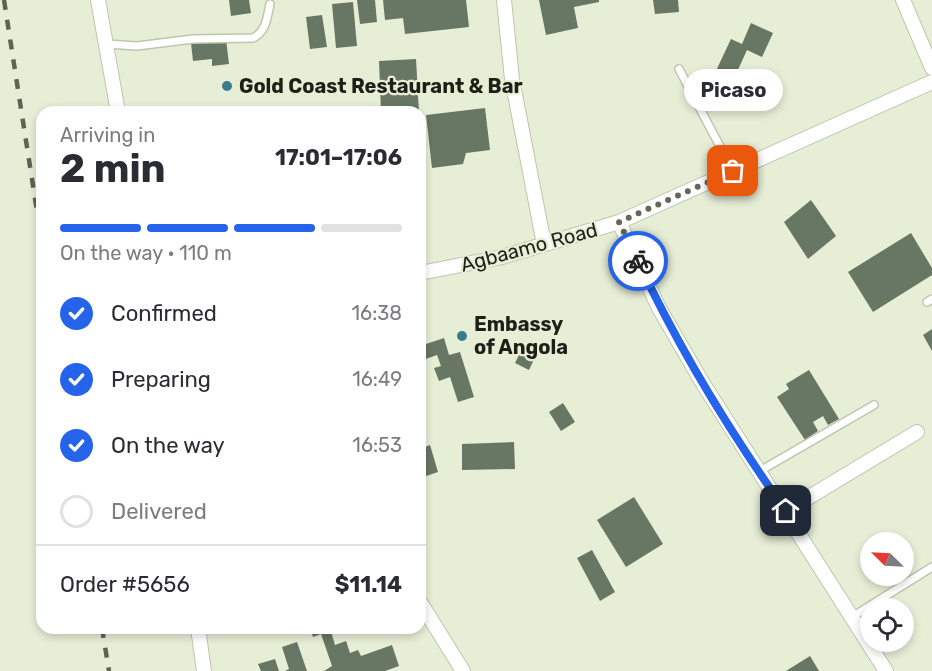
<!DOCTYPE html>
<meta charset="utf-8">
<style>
body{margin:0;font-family:Rubik,sans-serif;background:#f2f2f3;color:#2b2b33;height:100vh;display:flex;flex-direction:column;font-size:22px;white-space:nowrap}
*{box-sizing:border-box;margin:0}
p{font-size:20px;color:#7c7c81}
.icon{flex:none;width:33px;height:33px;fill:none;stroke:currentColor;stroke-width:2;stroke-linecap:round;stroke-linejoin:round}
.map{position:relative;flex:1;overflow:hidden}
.panel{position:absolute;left:36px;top:106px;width:390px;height:528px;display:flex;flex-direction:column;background:#fff;border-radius:18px;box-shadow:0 3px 9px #0003}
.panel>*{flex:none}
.needle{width:39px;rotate:294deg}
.fabs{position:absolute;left:860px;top:532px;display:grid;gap:12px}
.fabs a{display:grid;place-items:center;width:54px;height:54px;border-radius:50%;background:#fff;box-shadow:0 3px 9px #0003;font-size:30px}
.pin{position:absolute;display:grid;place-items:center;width:51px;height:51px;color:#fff;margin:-26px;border-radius:12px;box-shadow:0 3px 9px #0006}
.courier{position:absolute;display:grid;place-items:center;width:60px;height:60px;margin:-30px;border:4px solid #2563eb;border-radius:50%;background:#fff;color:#222;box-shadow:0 2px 8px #0007}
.bubble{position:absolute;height:42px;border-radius:21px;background:#fff;box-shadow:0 3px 9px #0003;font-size:20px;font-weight:700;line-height:42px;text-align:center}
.head em{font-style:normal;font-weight:700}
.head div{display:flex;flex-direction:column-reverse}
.head{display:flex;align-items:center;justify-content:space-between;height:102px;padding:0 24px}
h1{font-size:39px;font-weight:700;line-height:45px}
.bar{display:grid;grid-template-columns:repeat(4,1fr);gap:9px 6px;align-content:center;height:72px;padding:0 24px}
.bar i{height:8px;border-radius:4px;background:#e1e1e2}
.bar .active{background:#2563eb}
.bar p{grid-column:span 4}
.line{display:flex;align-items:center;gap:15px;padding:0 24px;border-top:2px solid #e1e1e2}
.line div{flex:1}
ol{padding:0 24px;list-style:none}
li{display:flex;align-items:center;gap:18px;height:66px}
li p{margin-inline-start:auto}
li .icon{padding:6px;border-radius:50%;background:#2563eb;color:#fff;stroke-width:4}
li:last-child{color:#7c7c81}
li i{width:33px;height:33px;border:3px solid #e1e1e2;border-radius:50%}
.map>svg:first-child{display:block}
.building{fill:#687664}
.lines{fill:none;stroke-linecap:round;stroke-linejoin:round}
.service-casing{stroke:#bfc5ae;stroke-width:10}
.minor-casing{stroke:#bfc5ae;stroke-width:16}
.service{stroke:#fff;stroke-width:7}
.minor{stroke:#fff;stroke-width:14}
.rail{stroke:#5f6355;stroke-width:4.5;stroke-dasharray:10 10;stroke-linecap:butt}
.done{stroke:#64685a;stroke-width:6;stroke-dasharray:0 10.8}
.route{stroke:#2563eb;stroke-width:8}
.poi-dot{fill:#387c8b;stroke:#e7eed6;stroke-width:2}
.labels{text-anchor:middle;stroke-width:4.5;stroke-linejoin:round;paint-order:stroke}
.poi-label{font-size:20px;font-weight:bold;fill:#1e2018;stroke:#e7eed6;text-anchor:start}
.street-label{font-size:20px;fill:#1e2018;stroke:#e7eed6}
</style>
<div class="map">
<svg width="932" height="671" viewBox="0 0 932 671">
<rect width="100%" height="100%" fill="#e7eed6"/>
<path class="building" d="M 229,0 L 249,0 L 251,13 L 231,16 Z
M 357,0 L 375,0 L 377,22 L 360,24 Z
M 383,0 L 466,0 L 469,27 L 405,34 L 403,18 L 385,20 Z
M 539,0 L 599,0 L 599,2 L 574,7 L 578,28 L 546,35 Z
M 653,0 L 678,0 L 679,12 L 655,14 Z
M 353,2 L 357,46 L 336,48 L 332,4 Z
M 322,15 L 327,47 L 310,49 L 306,17 Z
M 751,23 L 773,33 L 762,57 L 747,50 L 732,83 L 714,75 L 731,39 L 742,44 Z
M 226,39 L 229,64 L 212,66 L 212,59 L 193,61 L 191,43 Z
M 416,59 L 419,112 L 381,112 L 379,61 Z
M 485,108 L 490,150 L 466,153 L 463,164 L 432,168 L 426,115 Z
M 811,200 L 836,236 L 808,259 L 784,222 Z
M 911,233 L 932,268 L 932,275 L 873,312 L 848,272 Z
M 932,329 L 932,351 L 923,335 Z
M 444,338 L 449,355 L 460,352 L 474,397 L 458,402 L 450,377 L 439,381 L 434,368 L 441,366 L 437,355 L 420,361 L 420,346 Z
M 523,347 L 537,353 L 529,370 L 515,363 Z
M 809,370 L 839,419 L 828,425 L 823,416 L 813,422 L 818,431 L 805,440 L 777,397 L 789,389 L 786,384 Z
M 563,403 L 575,422 L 561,431 L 549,412 Z
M 514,442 L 515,469 L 462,470 L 462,444 Z
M 430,445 L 438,472 L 420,478 L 420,449 Z
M 634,497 L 663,544 L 626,567 L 597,520 Z
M 592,550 L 615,592 L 600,601 L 577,558 Z
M 310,628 L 330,628 L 335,645 L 346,641 L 350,653 L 358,650 L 361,656 L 392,645 L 399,666 L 385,671 L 324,671 L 332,666 L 321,634 L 313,637 Z
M 297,642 L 307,671 L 285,671 L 289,669 L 282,647 Z
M 810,656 L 819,671 L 786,671 Z
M 275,659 L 279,671 L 261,671 L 258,664 Z"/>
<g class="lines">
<defs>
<path id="service" d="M 106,44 L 137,46 L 193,39 L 253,38 C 266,32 267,18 270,4
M 679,69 L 733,171
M 927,302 L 932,299
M 758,472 L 874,405
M 852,617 L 932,567"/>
<path id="minor" d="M 98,0 L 118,112
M 504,0 L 512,79 L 544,244
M 903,0 L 932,68
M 619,222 L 659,308 L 702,382 L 886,671
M 420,273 L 502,257 L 619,222 L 932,82
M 786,511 L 917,432
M 420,602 L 463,671
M 198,628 L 204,671"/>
</defs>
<use href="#service" class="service-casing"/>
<use href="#minor" class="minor-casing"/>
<use href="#service" class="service"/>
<use href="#minor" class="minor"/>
<path class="rail" d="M 4,0 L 42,243
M 102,628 L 109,671"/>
</g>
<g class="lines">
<path class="done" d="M 638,261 L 619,222 L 733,171"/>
<path class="route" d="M 638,261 C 679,349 730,432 786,511"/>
</g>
<g class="poi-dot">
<circle cx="227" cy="86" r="6"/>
<circle cx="462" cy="336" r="6"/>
</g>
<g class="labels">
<g class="poi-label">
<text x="239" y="93">Gold Coast Restaurant &amp; Bar</text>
<text x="474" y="331">Embassy<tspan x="474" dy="23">of Angola</tspan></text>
</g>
<g class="street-label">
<text transform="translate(529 247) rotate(-15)" y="7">Agbaamo Road</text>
</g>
</g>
</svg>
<div class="fabs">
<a><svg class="needle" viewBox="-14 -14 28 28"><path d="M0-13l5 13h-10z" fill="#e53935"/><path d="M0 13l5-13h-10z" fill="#7c7c81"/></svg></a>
<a><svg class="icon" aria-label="locate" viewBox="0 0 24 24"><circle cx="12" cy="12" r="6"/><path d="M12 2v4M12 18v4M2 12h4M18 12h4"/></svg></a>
</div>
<div class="pin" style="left:733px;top:171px;background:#ea580c"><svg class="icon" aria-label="bag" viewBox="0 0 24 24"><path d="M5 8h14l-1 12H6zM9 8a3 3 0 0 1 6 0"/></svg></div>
<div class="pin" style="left:786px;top:511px;background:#1f2937"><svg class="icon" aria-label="home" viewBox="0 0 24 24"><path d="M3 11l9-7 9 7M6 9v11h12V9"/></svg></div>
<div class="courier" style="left:638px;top:261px"><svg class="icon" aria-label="bike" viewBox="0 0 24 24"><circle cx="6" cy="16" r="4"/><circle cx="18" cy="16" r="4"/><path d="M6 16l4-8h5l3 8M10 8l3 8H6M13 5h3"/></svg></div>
<div class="bubble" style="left:684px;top:69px;width:99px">Picaso</div>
<section class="panel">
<div class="head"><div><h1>2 min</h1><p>Arriving in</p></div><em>17:01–17:06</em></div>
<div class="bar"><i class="active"></i><i class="active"></i><i class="active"></i><i></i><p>On the way · 110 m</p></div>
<ol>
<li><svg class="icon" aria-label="check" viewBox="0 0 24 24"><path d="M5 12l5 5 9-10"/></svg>Confirmed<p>16:38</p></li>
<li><svg class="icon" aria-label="check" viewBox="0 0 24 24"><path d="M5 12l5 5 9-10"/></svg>Preparing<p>16:49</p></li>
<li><svg class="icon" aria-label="check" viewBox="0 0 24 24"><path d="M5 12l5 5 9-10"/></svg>On the way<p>16:53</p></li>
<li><i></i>Delivered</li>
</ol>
<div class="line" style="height:78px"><div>Order #5656</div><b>$11.14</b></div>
</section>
</div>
